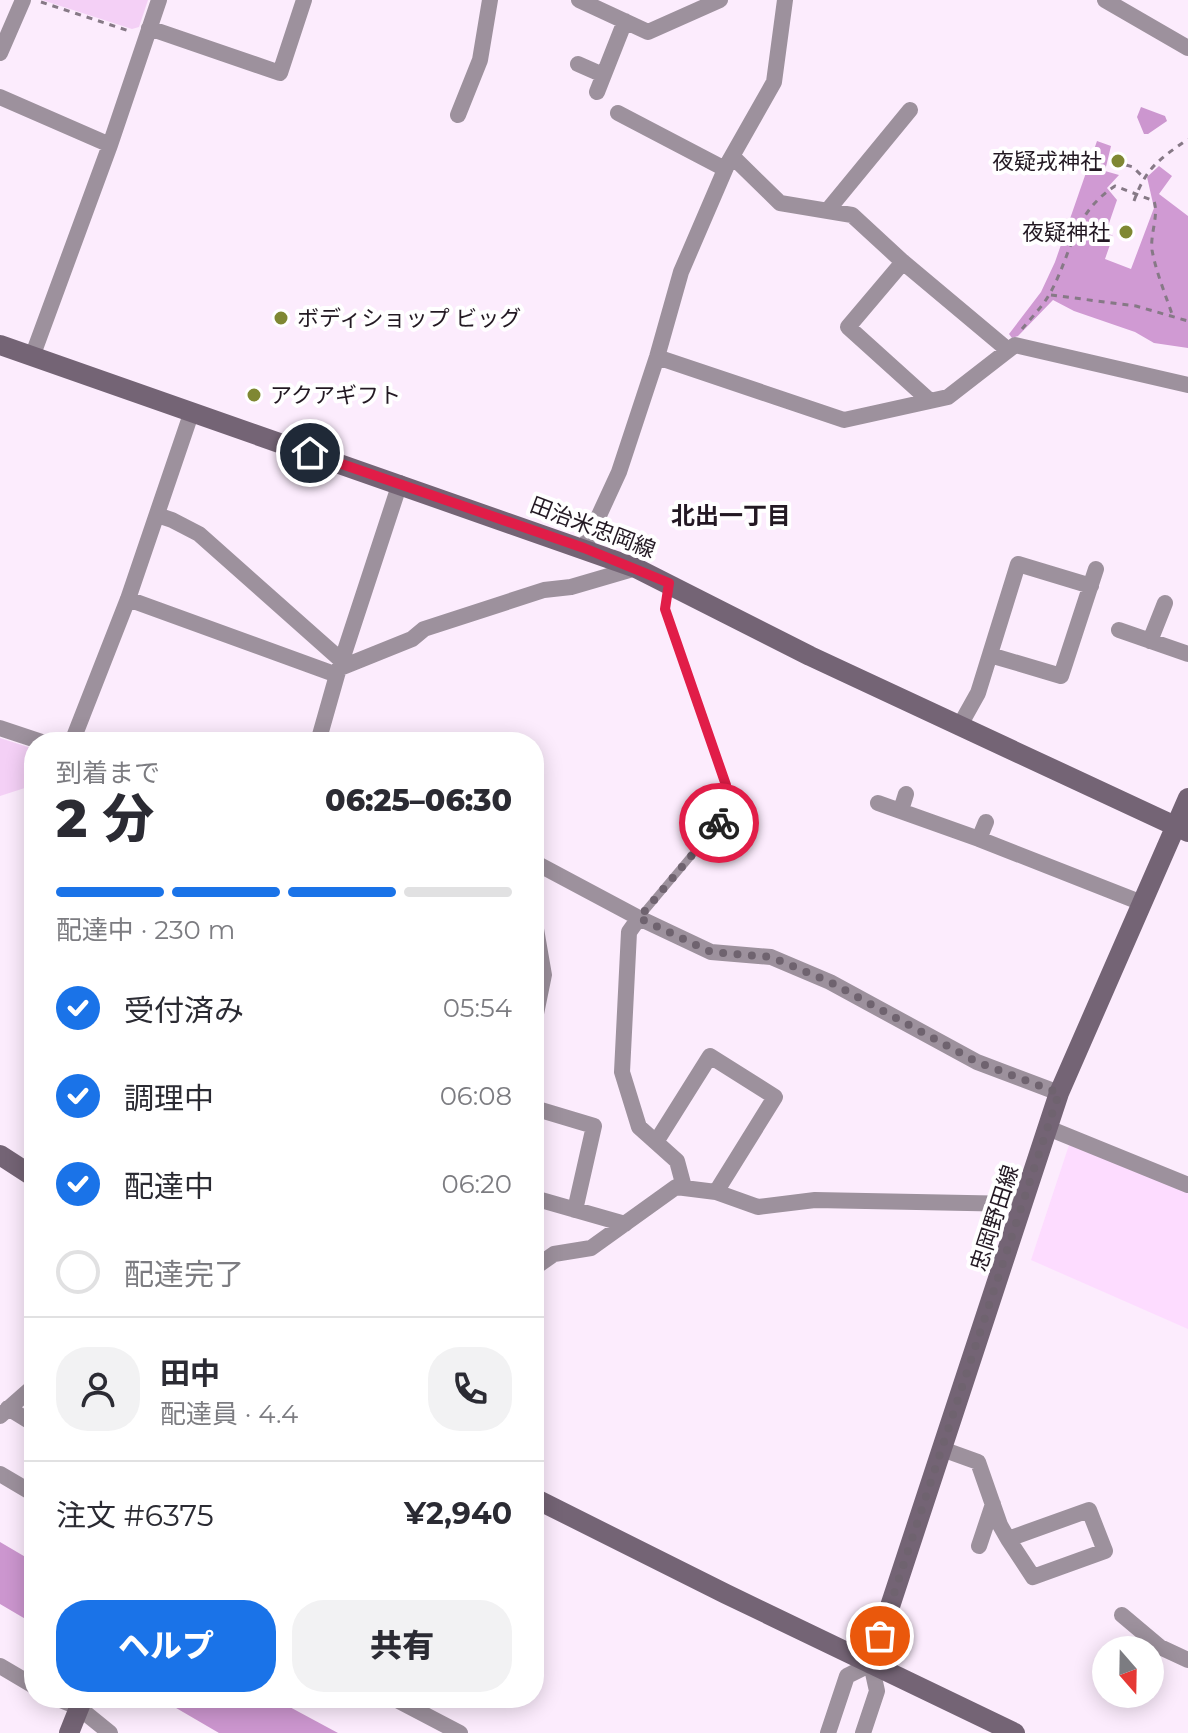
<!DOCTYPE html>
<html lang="ja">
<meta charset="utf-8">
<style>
body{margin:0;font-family:Montserrat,"Noto Sans JP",sans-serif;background:#f2f2f3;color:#2b2b33;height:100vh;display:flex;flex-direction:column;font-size:30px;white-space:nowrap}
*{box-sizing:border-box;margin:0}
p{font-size:26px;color:#7c7c81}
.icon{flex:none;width:44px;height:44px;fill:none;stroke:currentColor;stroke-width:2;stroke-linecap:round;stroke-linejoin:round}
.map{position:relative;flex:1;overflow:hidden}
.details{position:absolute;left:24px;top:732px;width:520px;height:976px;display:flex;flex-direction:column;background:#fff;border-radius:32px;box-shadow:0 4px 20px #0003}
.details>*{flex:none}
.needle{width:52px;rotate:160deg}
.buttons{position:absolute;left:1092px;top:1636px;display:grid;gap:16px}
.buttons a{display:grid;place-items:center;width:72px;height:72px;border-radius:50%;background:#fff;box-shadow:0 4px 20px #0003;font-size:40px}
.pin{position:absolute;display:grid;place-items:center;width:68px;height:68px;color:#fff;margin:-34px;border:4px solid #fff;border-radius:50%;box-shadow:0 2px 8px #0007}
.courier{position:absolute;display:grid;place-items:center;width:80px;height:80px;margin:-40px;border:6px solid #e11d48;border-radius:50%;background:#fff;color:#222;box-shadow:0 2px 10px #0007}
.overview em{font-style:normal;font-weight:800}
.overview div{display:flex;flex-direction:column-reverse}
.overview{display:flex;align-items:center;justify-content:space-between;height:136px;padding:0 32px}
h1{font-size:52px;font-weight:800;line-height:60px}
.bar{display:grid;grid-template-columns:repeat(4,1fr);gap:12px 8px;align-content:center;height:96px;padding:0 32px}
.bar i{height:10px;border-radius:6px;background:#e1e1e2}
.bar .on{background:#1a73e8}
.bar p{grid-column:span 4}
.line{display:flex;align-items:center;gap:20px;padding:0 32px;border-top:2px solid #e1e1e2}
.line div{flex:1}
.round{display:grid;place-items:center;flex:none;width:84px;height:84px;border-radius:32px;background:#f2f2f3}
ol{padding:0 32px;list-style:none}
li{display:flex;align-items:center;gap:24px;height:88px}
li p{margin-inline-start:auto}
li .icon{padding:8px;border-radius:50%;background:#1a73e8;color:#fff;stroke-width:4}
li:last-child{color:#7c7c81}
li i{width:44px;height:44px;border:4px solid #e1e1e2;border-radius:50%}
.action{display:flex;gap:16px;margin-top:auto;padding:16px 32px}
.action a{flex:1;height:92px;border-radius:32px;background:#1a73e8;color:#fff;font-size:32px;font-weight:800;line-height:92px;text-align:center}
.action a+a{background:#f2f2f3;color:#2b2b33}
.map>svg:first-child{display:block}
.built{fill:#fddcff}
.green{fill:#f4d0f6}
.forest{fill:#d09ad3}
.water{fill:#cc96cf}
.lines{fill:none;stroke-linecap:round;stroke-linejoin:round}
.path{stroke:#867986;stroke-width:3;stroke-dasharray:6 6;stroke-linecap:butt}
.lane{stroke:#9d919d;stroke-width:8}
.street{stroke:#9d919d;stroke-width:16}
.secondary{stroke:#746475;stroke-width:20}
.done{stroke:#6f636f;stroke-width:8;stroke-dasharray:0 14.4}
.route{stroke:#e11d48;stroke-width:10}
.poi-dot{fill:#7f8733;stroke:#fff;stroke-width:3}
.labels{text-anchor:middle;stroke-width:8;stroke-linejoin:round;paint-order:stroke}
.poi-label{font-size:22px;fill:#231923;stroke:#fff;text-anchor:end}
.street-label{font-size:22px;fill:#231923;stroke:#fff}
.neighbourhood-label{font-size:24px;font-weight:bold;fill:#231923;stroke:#fff}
</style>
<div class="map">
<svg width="1188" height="1733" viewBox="0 0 1188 1733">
<rect width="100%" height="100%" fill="#fcecfd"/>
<path class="built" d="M 1070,1142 L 1188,1192 L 1188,1329 L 1031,1260 Z"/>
<path class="green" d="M 42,0 L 148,0 L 139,27 L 132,29 Z
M 0,738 L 34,749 L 34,785 L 0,796 Z"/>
<path class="forest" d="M 1097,141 L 1111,146 L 1105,171 L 1119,175 L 1107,188 L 1117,200 L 1106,232 L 1113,236 L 1105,259 L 1131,269 L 1154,208 L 1147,177 L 1159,166 L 1172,176 L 1159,194 L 1188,216 L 1188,348 L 1154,343 L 1135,332 L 1074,311 L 1053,300 L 1018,336 L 1012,338 L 1009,334 L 1041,292 L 1055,262 Z"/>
<path class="water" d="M 1141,107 L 1165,116 L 1167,121 L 1148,134 L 1144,134 L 1137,117 Z
M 0,1542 L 34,1562 L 34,1624 L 0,1604 Z
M 159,1698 L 273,1698 L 338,1733 L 219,1733 Z"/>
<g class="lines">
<path class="path" d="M 41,2 L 129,31
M 1126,165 L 1133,167 L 1143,177
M 1134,201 C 1146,167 1160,159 1188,139
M 1051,295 L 1136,306 L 1188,321
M 1022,329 C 1031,318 1042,307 1049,295 C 1073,253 1071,215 1115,186 L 1154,201 C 1159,215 1150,234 1152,250 C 1156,272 1166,296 1173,317"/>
<path class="lane" d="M 534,882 L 541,866
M 534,894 L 548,975 L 539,1019
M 639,918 L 723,818 L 726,785 L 665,609 L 669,587"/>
<path class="street" d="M 579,0 L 648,32 L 720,0
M 1105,0 L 1188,48
M 149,28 L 280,73 L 304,0
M 0,53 L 23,0
M 578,64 L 603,75
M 597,92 L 625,21
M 0,97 L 110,145
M 618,113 L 725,169
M 458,115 L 480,60 L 490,0
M 732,156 L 780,203 L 852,215 L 903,262 L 1008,350
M 827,211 L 910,110
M 903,262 L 848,327 L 930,401
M 32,357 L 110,145 L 159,0
M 657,357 L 844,420 L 948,397 L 1015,345 L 1188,385
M 157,515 L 172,520 L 199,534 L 342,661
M 584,548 L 619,472 L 657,357 L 681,272 L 727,165 L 774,82 L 785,0
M 128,599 L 337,675
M 1119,630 L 1188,654
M 1150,641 L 1165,603
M 990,655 L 1061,676 L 1096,569
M 340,668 L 412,639 L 424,629 L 544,590 L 571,587 L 636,568
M 959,727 L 978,693 L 1018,564 L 1091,586
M 0,728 L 42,742
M 72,742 L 128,599 L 191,414
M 318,742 L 337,675 L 400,483
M 878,803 L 979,839 L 1142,903
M 901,810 L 906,794
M 979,839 L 986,822
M 534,862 L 639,918 L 711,952 L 771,957 L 830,982 L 977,1062 L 1059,1093
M 639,918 L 629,932 L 622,1072 L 639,1127 L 677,1161 L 684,1187
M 534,1108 L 594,1126 L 575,1210
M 1048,1128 L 1188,1185
M 656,1142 L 710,1056 L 775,1097 L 716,1192
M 534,1198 L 625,1224
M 534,1268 L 554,1254 L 591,1248 L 676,1187 L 716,1192 L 758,1207 L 815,1200 L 1024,1204
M 8,1408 L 34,1424
M 0,1416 L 34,1386
M 942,1449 L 978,1462 L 1000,1525 L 1008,1539
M 0,1474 L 34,1494
M 1089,1510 L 1105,1551 L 1033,1577 L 1008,1539 Z
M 979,1546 L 993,1504
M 1122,1615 L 1160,1647 L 1188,1660
M 0,1666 L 34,1686
M 56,1698 L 78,1707 L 110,1733
M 393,1698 L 460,1733
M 828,1733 L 847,1676 L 871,1664 L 877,1691 L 863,1733"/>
<path class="secondary" d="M 0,345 L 636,568 L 810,656 L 1188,832
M 0,1155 L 34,1177
M 534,1498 L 726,1594 L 1015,1733
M 871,1664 L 1059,1093 L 1188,798
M 69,1733 L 83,1698"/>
</g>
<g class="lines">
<path class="done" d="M 719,823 L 639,918 L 711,952 L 771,957 L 830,982 L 977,1062 L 1059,1093 L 880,1636"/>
<path class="route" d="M 310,453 L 584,548 L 669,583 L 665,609 L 726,785 L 723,818 L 719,823"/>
</g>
<g class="poi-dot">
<circle cx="1118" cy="161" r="8"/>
<circle cx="1126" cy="232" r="8"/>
<circle cx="281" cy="318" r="8"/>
<circle cx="254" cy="395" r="8"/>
</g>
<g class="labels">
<g class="poi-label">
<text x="1102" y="169">夜疑戎神社</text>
<text x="1110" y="240">夜疑神社</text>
<text x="297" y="326" text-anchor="start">ボディショップ ビッグ</text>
<text x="270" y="403" text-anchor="start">アクアギフト</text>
</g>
<g class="street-label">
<text transform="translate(593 527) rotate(21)" y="8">田治米忠岡線</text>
<text transform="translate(994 1218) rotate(-72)" y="8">忠岡野田線</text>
</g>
<g class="neighbourhood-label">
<text x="731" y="524">北出一丁目</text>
</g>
</g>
</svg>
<div class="buttons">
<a><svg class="needle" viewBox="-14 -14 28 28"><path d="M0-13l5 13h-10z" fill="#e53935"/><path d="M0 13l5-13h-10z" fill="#7c7c81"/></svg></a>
</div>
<div class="pin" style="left:880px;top:1636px;background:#ea580c"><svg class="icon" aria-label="bag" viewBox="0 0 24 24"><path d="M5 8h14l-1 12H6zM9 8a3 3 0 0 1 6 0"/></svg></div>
<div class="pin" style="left:310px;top:453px;background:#1f2937"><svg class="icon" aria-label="home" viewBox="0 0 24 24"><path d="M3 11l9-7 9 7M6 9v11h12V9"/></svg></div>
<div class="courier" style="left:719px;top:823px"><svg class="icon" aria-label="bike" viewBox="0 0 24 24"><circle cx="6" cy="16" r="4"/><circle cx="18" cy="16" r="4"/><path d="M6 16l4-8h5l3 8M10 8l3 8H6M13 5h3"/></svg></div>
<section class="details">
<div class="overview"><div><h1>2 分</h1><p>到着まで</p></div><em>06:25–06:30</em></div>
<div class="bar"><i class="on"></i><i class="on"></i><i class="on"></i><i></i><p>配達中 · 230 m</p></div>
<ol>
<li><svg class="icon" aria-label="check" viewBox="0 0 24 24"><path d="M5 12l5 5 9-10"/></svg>受付済み<p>05:54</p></li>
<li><svg class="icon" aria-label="check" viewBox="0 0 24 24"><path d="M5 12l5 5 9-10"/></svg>調理中<p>06:08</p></li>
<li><svg class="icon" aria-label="check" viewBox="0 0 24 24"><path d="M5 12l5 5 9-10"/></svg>配達中<p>06:20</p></li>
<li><i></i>配達完了</li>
</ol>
<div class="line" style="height:144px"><a class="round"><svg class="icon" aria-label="person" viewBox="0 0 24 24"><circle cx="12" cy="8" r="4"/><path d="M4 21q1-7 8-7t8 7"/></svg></a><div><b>田中</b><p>配達員 · 4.4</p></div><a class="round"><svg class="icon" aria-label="phone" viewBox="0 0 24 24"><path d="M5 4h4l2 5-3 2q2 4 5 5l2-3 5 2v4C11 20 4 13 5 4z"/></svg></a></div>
<div class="line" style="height:104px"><div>注文 #6375</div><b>¥2,940</b></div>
<div class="action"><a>ヘルプ</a><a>共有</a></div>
</section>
</div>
